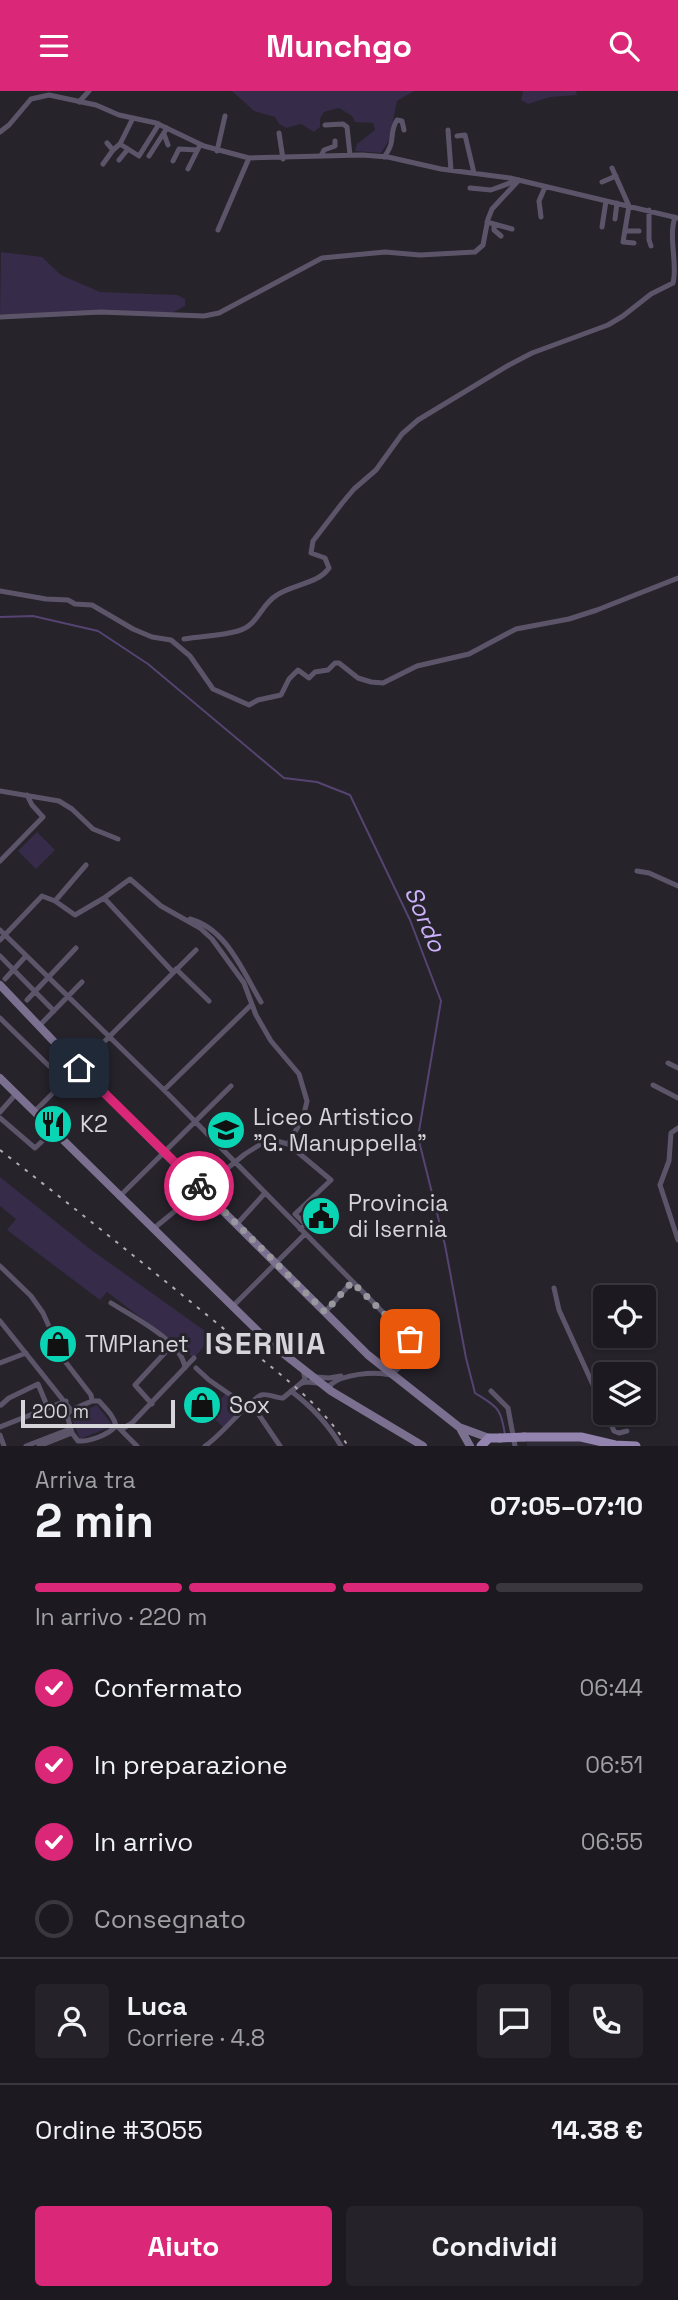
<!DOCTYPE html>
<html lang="it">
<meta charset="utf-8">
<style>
body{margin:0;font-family:"Space Grotesk",sans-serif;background:#252329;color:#f1f3f6;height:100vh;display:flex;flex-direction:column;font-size:26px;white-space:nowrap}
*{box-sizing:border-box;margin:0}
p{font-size:23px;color:#a0a1a5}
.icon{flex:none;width:38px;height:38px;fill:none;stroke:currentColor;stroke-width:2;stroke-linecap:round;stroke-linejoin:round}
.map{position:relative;height:1355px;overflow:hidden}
.panel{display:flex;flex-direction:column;background:#1c1a20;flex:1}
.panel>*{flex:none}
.fabs{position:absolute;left:593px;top:1194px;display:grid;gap:14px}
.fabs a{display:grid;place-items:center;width:63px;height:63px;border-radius:7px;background:#1c1a20;box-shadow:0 2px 5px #0004,0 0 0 2px #3a383e;font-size:35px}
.scale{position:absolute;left:21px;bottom:18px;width:154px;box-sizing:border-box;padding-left:7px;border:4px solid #d6d5da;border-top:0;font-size:19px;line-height:24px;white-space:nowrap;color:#d6d5da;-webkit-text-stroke:5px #26232b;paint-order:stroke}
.pin{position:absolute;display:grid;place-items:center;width:60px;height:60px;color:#fff;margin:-30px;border-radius:14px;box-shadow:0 4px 10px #0006}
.courier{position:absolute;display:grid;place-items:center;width:70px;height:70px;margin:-35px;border:5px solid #db2777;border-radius:50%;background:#fff;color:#222;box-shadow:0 2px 9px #0007}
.summary em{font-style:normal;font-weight:700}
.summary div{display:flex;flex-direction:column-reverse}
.summary{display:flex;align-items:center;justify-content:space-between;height:119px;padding:0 35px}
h1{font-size:46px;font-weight:700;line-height:52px}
.bar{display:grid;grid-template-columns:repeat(4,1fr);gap:10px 7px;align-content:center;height:84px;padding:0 35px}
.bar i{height:9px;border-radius:5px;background:#3a383e}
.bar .selected{background:#db2777}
.bar p{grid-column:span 4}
.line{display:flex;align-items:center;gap:18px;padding:0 35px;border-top:2px solid #3a383e}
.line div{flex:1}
.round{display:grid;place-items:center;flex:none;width:74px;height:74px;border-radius:7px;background:#252329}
ol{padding:0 35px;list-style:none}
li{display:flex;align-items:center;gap:21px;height:77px}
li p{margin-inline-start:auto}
li .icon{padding:7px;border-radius:50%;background:#db2777;color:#fff;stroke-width:4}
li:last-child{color:#a0a1a5}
li i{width:38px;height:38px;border:4px solid #3a383e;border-radius:50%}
.cta{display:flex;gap:14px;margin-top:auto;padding:14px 35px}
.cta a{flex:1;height:80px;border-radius:7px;background:#db2777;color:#fff;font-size:28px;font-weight:700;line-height:80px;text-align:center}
.cta a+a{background:#252329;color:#f1f3f6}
header{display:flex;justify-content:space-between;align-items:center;height:91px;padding:0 35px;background:#db2777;color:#fff;font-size:32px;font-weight:700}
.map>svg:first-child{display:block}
.built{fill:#2f2b38}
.green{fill:#362b48}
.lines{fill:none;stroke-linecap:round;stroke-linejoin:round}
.stream{stroke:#554471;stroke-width:2}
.street{stroke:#5c556a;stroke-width:5}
.secondary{stroke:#7b7090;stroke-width:8}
.primary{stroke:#9284ae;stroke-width:9}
.rail{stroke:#aeacb2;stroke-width:2;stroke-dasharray:3.5 7;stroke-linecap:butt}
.primary-bridge{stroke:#9284ae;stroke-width:9}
.done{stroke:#98979d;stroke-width:7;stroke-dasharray:0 12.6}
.route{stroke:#db2777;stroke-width:9}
.labels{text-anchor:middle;stroke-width:6;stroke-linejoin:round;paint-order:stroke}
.poi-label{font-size:23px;fill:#d6d5da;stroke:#26232b;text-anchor:start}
.water-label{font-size:24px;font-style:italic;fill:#ccb2fc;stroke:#26232b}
.district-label{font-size:30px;font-weight:bold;letter-spacing:2px;fill:#d6d5da;stroke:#26232b}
</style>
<header><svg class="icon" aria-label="menu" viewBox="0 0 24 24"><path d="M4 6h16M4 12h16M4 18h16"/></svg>Munchgo<svg class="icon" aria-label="search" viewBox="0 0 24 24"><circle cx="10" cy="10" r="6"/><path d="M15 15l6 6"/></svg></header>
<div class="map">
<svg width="678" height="1355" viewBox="0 0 678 1355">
<rect width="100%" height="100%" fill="#26232b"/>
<path class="built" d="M 526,1349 L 581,1349 L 605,1355 L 527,1355 Z"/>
<path class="green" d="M 232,0 L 414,0 L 397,10 L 389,49 L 381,62 L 355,60 L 357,53 L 375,39 L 373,32 L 355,31 L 352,25 L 339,17 L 324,21 L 320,28 L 320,36 L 314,41 L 301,33 L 286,37 L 279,33 L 275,26 L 254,20 Z
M 523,0 L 576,0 L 577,4 L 550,6 L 528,13 L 521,9 Z
M 1,161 L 42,166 L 61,184 L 100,201 L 177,204 L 185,208 L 185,215 L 174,221 L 0,223 Z
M 37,741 L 55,759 L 36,778 L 18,760 Z
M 0,1086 L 90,1158 L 208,1242 L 212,1246 L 194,1267 L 107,1201 L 100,1209 L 7,1139 L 16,1128 L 0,1115 Z
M 225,1303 L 242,1317 L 224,1337 L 209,1323 Z
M 97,1314 L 113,1335 L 80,1348 L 71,1326 Z"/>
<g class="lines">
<path class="stream" d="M 0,526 L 33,525 L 98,540 L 148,573 L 284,687 L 317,691 L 350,704 L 410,829 L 441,910 L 418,1046 L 445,1154 L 466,1267 L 475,1302 C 497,1316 501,1316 505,1344"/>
<path class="street" d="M 79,11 L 89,0
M 325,34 L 343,33 L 347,36 L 350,64
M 448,39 L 451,79
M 0,41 L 9,34 L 31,8 L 49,4 L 96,14 L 119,24 L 156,32 L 204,55 L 249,67 L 362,64 L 388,66 L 441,78 L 510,87 L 678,127
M 279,42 L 283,68
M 164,43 L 168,54
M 457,45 L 465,44 L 474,82
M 107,52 L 113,59 L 120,53 L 133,27
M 120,53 L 139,65 L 159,33
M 217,60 L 225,25
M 149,65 L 167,37
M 321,65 L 324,59 L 335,55 L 335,50
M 384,66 C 397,50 388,43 397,29 L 402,30 L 404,39
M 119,69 L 128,58
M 173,70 L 179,58 L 197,59
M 103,73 L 113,59
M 612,77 L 629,115 L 623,151 L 634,152
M 188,78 L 199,56
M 602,91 L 616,85
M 470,97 L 491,99 L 518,89
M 649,119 L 649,149 L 651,155
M 541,126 L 539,110 L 545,96
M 615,128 L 617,112
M 487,131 L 494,133 L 494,139 L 501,145
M 494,133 L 512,138
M 602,136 L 606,110
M 218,139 L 249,67
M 625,140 L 639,140
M 0,226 L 101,221 L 204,225 L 219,222 L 322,167 L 385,161 L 420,164 L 475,161 L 483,154 L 488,128 L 492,118 L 519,89
M 0,500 L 46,508 L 68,509 L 75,513 L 92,514 L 133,538 L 152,546 L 171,549 L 190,565 L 213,598 L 249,614 L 258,609 L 281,604 L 289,588 L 298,579 L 309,587 L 315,581 L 328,579 L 335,572 L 339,572 L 358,587 L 371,591 L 383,592 L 417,575 L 469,563 L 516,538 L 569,528 L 597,519 L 678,487
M 184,548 C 202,545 220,545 238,540 C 259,534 260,514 277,504 C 293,493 318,493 329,477 L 325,467 L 311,462 L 313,450 L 343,411 L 354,398 L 376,379 L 402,343 L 418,329 L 509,274 L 532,262 L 608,234 L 623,225 L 651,203 L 673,192 C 678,174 668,147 675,126
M 0,700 L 59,710 L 72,718 L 93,738 L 118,748
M 0,770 L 43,726 L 32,714 L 27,704
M 637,780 L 649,782 L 678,795
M 104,807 L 173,881
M 55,810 L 86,774
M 190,828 C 227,838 243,881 261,911
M 0,839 L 167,1002 L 419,1258 L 391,1284 C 374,1280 343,1283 330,1294 L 331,1300
M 0,849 L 42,805 L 55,810 L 75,824 L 104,807 L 130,788 L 161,815 L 200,837 L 212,848 L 244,892 L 256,924 L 271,950 L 299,983 L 307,1010 L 303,1027 L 288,1053
M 0,865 L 54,920
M 176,878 L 209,910
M 5,888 L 26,865
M 27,909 L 76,857
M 0,927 L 49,975 L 64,961
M 39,935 L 82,891
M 668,972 L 678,977
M 653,994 L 678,1007
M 164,999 L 251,914
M 0,1021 L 16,1003
M 34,1021 L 196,859
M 0,1027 L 35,1057 L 53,1040
M 678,1037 L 671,1042 L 669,1070 L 660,1094 L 678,1149
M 119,1106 L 231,995
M 237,1133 L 265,1102
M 153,1138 L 245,1063 L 269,1048 L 288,1053 L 331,1089 L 295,1123 L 305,1133 L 300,1138
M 0,1175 L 31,1205 L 43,1222 L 64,1269 L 91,1304 L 92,1310
M 554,1197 L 559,1219 L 614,1340 L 619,1342 L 627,1340
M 111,1212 C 133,1226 182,1250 185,1277
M 233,1215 L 305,1143
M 325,1221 L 352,1191
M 0,1230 L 71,1319
M 0,1272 L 26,1262
M 196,1277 L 209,1289 L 248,1316
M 303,1279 L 305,1288 L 300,1293 L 306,1291 L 318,1292
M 316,1286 L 329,1287 L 341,1285
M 291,1300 C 312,1316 328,1333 341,1355
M 491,1300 L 508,1317 L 515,1355
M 92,1310 L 99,1310 C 106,1318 114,1325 116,1335 C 108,1344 89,1351 78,1350 L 72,1342 L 67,1324 L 71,1319 Z
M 251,1312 L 280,1355
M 152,1313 L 135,1294 L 173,1253
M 1,1314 L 9,1307 L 38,1293 L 48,1317
M 0,1336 L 66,1310
M 119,1337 L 137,1355
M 122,1338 L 132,1332 L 194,1267
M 0,1344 L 4,1355
M 26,1355 L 70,1338
M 39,1355 L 72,1342
M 205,1355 C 221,1345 249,1309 261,1304 C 268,1302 276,1307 283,1307 L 300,1293"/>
<path class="secondary" d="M 0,894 L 79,977 L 368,1264 L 459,1336 L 489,1347
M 0,987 L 270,1252 L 331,1300 L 423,1355
M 461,1339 L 470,1355"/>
<path class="primary" d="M 524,1346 L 581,1346 L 615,1354 L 636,1355
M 481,1355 L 489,1347 L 500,1347"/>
<path class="rail" d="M 0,1059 C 77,1119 153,1180 229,1242 C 270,1276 319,1309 348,1355"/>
<path class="primary-bridge" d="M 500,1347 L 524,1346"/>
</g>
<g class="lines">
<path class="done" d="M 199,1095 L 325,1221 L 352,1191 L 410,1248"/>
<path class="route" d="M 79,977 L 199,1095"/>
</g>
<defs>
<symbol id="restaurant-disc" viewBox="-11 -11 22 22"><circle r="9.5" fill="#09d5b5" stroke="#26232b"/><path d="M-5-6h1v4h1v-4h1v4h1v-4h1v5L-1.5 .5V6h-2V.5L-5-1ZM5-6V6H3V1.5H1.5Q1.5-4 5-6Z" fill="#111"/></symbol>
<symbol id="school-disc" viewBox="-11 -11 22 22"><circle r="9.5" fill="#09d5b5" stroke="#26232b"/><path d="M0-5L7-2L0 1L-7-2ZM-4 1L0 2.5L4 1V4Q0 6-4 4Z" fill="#111"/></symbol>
<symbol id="civic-disc" viewBox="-11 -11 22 22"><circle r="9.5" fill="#09d5b5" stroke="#26232b"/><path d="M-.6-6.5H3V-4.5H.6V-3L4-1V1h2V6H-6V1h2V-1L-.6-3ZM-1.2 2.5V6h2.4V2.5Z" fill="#111"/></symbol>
<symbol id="shop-disc" viewBox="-11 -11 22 22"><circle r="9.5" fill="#09d5b5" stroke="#26232b"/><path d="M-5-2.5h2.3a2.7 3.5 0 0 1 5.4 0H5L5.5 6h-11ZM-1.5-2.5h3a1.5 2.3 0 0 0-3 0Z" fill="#111"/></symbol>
</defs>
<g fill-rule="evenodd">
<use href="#restaurant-disc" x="31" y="1011" width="44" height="44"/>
<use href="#school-disc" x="204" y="1017" width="44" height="44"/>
<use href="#civic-disc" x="299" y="1103" width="44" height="44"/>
<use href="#shop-disc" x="36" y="1231" width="44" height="44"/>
<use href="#shop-disc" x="180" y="1292" width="44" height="44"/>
</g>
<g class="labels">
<g class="poi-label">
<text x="253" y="1034">Liceo Artistico<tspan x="253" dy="26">"G. Manuppella"</tspan></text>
<text x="80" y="1041">K2</text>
<text x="348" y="1120">Provincia<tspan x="348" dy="26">di Isernia</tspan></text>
<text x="85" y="1261">TMPlanet</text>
<text x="229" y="1322">Sox</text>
</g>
<g class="water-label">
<text transform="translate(425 828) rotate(67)" y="8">Sordo</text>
</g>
<g class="district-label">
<text x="266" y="1263">ISERNIA</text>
</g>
</g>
</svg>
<div class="fabs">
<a><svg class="icon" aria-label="locate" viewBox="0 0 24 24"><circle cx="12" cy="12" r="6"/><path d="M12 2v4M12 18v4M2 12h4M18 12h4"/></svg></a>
<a><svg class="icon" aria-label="layers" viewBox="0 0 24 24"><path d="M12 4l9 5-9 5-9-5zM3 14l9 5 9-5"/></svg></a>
</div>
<div class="scale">200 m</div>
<div class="pin" style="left:410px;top:1248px;background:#ea580c"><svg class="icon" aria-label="bag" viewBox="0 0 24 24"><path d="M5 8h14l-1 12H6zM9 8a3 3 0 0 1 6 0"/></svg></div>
<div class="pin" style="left:79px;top:977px;background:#1f2937"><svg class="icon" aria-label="home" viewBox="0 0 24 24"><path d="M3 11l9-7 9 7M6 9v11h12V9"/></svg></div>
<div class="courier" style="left:199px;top:1095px"><svg class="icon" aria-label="bike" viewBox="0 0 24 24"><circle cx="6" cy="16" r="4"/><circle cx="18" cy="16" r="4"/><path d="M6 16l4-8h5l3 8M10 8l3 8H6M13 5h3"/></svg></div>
</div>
<section class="panel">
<div class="summary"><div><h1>2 min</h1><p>Arriva tra</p></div><em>07:05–07:10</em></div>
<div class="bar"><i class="selected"></i><i class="selected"></i><i class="selected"></i><i></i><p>In arrivo · 220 m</p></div>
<ol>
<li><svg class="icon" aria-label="check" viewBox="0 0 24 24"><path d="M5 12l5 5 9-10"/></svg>Confermato<p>06:44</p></li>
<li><svg class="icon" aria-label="check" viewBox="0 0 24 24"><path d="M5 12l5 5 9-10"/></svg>In preparazione<p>06:51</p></li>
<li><svg class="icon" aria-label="check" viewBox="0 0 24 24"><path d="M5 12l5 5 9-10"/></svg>In arrivo<p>06:55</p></li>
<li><i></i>Consegnato</li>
</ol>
<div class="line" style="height:126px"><a class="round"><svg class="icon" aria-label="person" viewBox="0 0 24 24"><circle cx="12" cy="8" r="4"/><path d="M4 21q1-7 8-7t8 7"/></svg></a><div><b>Luca</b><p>Corriere · 4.8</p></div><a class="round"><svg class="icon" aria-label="chat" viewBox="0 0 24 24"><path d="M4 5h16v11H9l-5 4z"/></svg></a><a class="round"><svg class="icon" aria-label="phone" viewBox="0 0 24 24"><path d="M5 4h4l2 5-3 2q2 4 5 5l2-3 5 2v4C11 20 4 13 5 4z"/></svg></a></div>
<div class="line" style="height:91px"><div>Ordine #3055</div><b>14.38 €</b></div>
<div class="cta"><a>Aiuto</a><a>Condividi</a></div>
</section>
